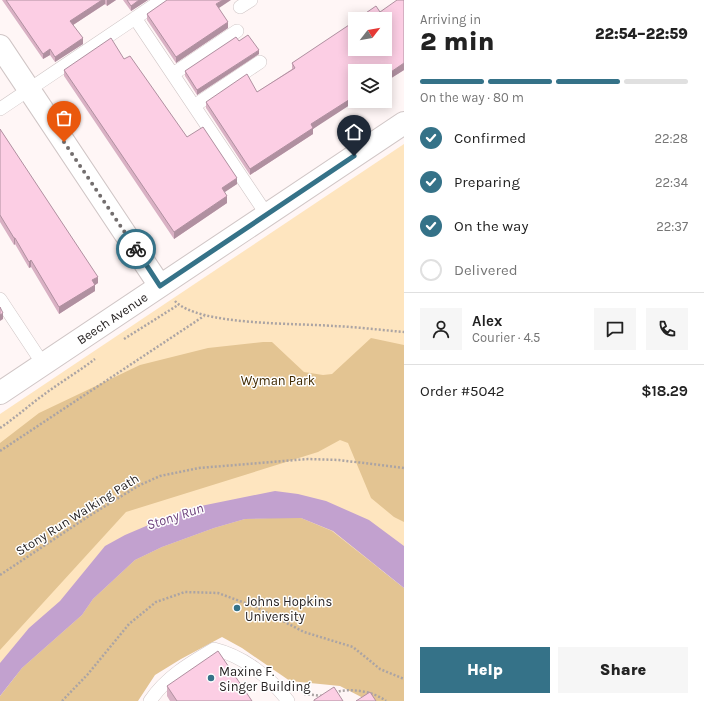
<!DOCTYPE html>
<meta charset="utf-8">
<style>
body{margin:0;font-family:Karla,sans-serif;background:#f6f6f6;color:#222;height:100vh;display:flex;flex-direction:column;font-size:15px;white-space:nowrap}
*{box-sizing:border-box;margin:0}
p{font-size:13px;color:#767676}
.icon{flex:none;width:22px;height:22px;fill:none;stroke:currentColor;stroke-width:2;stroke-linecap:round;stroke-linejoin:round}
.map{position:relative;flex:1;overflow:hidden}
.details{display:flex;flex-direction:column;background:#fff;width:300px}
.details>*{flex:none}
.needle{width:26px;rotate:59deg}
.buttons{position:absolute;left:348px;top:12px;display:grid;gap:8px}
.buttons a{display:grid;place-items:center;width:44px;height:44px;border-radius:0px;background:#fff;box-shadow:0 2px 10px #0003;font-size:20px}
.pin{position:absolute;display:grid;place-items:center;width:34px;height:34px;color:#fff;margin:-41px -17px;border-radius:50% 50% 50% 0;rotate:-45deg;box-shadow:0 0 4px #0007}
.pin .icon{rotate:45deg}
.courier{position:absolute;display:grid;place-items:center;width:40px;height:40px;margin:-20px;border:3px solid #357288;border-radius:50%;background:#fff;color:#222;box-shadow:0 1px 5px #0007}
.overview em{font-style:normal;font-weight:800}
.overview div{display:flex;flex-direction:column-reverse}
.overview{display:flex;align-items:center;justify-content:space-between;height:68px;padding:0 16px}
h1{font-size:26px;font-weight:800;line-height:30px}
.bar{display:grid;grid-template-columns:repeat(4,1fr);gap:6px 4px;align-content:center;height:48px;padding:0 16px}
.bar i{height:5px;border-radius:3px;background:#e0e0e0}
.bar .on{background:#357288}
.bar p{grid-column:span 4}
.line{display:flex;align-items:center;gap:10px;padding:0 16px;border-top:1px solid #e0e0e0}
.line div{flex:1}
.round{display:grid;place-items:center;flex:none;width:42px;height:42px;border-radius:0px;background:#f6f6f6}
ol{padding:0 16px;list-style:none}
li{display:flex;align-items:center;gap:12px;height:44px}
li p{margin-inline-start:auto}
li .icon{padding:4px;border-radius:50%;background:#357288;color:#fff;stroke-width:4}
li:last-child{color:#767676}
li i{width:22px;height:22px;border:2px solid #e0e0e0;border-radius:50%}
.button{display:flex;gap:8px;margin-top:auto;padding:8px 16px}
.button a{flex:1;height:46px;border-radius:0px;background:#357288;color:#fff;font-size:16px;font-weight:800;line-height:46px;text-align:center}
.button a+a{background:#f6f6f6;color:#222}
main{display:flex;flex:1;min-height:0}
.map>svg:first-child{display:block}
.green{fill:#fee5bf}
.forest{fill:#e3c492}
.water{fill:#c2a1cf}
.lines{fill:none;stroke-linecap:round;stroke-linejoin:round}
.service-casing{stroke:#d0c6c6;stroke-width:14}
.minor-casing{stroke:#d0c6c6;stroke-width:24}
.path{stroke:#aba4a4;stroke-width:2.5;stroke-dasharray:2 2;stroke-linecap:butt}
.service{stroke:#fff;stroke-width:13}
.minor{stroke:#fff;stroke-width:22}
.wall{fill:#d9b1c4}
.shaded-wall{fill:#b090a0}
.building{fill:#fccee4;stroke:#b090a0}
.done{stroke:#736e6e;stroke-width:4;stroke-dasharray:0 7.2}
.route{stroke:#357288;stroke-width:5}
.poi-dot{fill:#357288;stroke:#fff;stroke-width:1.5}
.labels{text-anchor:middle;stroke-width:3;stroke-linejoin:round;paint-order:stroke}
.street-label{font-size:13px;fill:#282424;stroke:#fff}
.park-label{font-size:13px;fill:#3f2900;stroke:#fff}
.poi-label{font-size:13px;fill:#282424;stroke:#fff;text-anchor:start}
.water-label{font-size:14px;font-style:italic;fill:#6e437d;stroke:#fff}
</style>
<main>
<div class="map">
<svg width="404" height="701" viewBox="0 0 404 701">
<rect width="100%" height="100%" fill="#fff6f6"/>
<path class="green" d="M 404,144 L 404,561 L 0,680 L 0,414 Z"/>
<path class="forest" d="M 371,338 L 404,345 L 404,522 L 394,517 L 371,498 L 348,443 L 340,440 L 318,452 L 126,512 L 0,650 L 0,443 L 39,413 L 140,365 L 208,348 L 263,342 L 272,342 L 304,372 L 323,375 L 332,374 Z
M 270,518 L 301,518 L 332,531 L 404,588 L 404,701 L 369,701 L 340,686 L 290,681 L 242,648 L 222,637 L 181,659 L 155,675 L 138,701 L 0,701 L 0,696 L 22,668 L 82,615 L 93,599 L 135,560 L 162,547 L 214,528 L 245,519 Z"/>
<path class="water" d="M 275,491 L 298,494 L 326,501 L 369,520 L 404,546 L 404,588 L 333,531 L 301,518 L 245,519 L 214,528 L 162,547 L 135,560 L 93,599 L 82,615 L 22,668 L 0,696 L 0,663 L 29,628 L 60,601 L 105,546 L 125,535 L 186,509 Z"/>
<g class="lines">
<defs>
<path id="service" d="M 240,7 L 251,0
M 135,18 L 267,215
M 173,74 L 237,31
M 194,106 L 260,62
M 0,109 L 162,0
M 0,299 L 43,364
M 150,701 C 166,677 190,663 214,649 C 243,656 270,677 288,701"/>
<path id="minor" d="M 0,46 L 160,286
M 0,393 L 404,123"/>
</defs>
<use href="#service" class="service-casing"/>
<use href="#minor" class="minor-casing"/>
<path class="path" d="M 175,301 C 198,326 299,323 334,326 C 357,327 381,330 404,332
M 124,339 L 178,305
M 0,428 C 15,418 28,406 42,396 C 59,383 78,372 95,359
M 0,451 L 204,316
M 0,575 L 89,516 L 138,486 L 160,476 L 199,468 L 308,459 L 339,460 L 404,468
M 335,692 C 351,688 373,691 386,701
M 304,694 L 323,696
M 62,701 L 88,674 L 129,624 L 156,602 L 185,592 L 218,593 L 256,607 L 304,632 L 353,647 L 380,669 L 404,679"/>
<use href="#service" class="service"/>
<use href="#minor" class="minor"/>
</g>
<path class="wall" d="M 2,0 L 116,0 L 107,6 L 105,4 L 73,25 L 83,44 L 55,62 L 50,55 L 43,59 Z
M 123,0 L 148,0 L 131,11 Z
M 167,1 L 219,8 L 228,28 L 176,63 L 147,20 L 147,14 Z
M 380,12 L 404,70 L 385,82 L 385,71 L 313,129 L 313,134 L 250,175 L 206,108 L 206,102 L 257,92 L 292,69 L 292,63 Z
M 259,54 L 197,95 L 185,76 L 185,71 Z
M 124,59 L 187,137 L 237,184 L 224,192 L 227,203 L 174,239 L 64,76 L 64,70 Z
M 0,129 L 98,283 L 95,285 L 95,291 L 59,314 L 31,267 L 29,268 L 15,244 L 14,245 L 0,222 Z
M 167,686 L 252,701 L 170,701 L 167,696 Z"/>
<path class="shaded-wall" d="M 102,0 L 105,0 L 105,4 L 70,27 L 70,21 Z
M 107,0 L 116,0 L 107,6 Z
M 139,0 L 148,0 L 131,11 L 131,6 Z
M 223,0 L 231,0 L 216,10 L 216,4 Z
M 228,22 L 228,28 L 176,63 L 176,57 Z
M 83,38 L 83,44 L 55,62 L 55,57 Z
M 50,49 L 50,55 L 43,59 L 43,54 Z
M 259,50 L 259,54 L 197,95 L 197,90 Z
M 404,63 L 404,70 L 385,82 L 385,76 Z
M 355,96 L 355,101 L 356,101 L 313,129 L 313,134 L 250,175 L 250,169 L 311,124 Z
M 237,178 L 237,184 L 222,194 L 222,188 Z
M 227,196 L 227,203 L 174,239 L 174,232 Z
M 14,238 L 15,238 L 15,244 L 14,245 Z
M 31,260 L 31,267 L 29,268 L 29,262 Z
M 98,277 L 98,283 L 95,285 L 95,291 L 59,314 L 59,307 L 92,280 Z
M 3,313 L 3,319 L 0,321 L 0,315 Z"/>
<path class="building" d="M 6,0 L 102,0 L 70,21 L 83,38 L 55,57 L 50,49 L 43,54 Z
M 127,0 L 139,0 L 131,6 Z
M 167,0 L 223,0 L 216,4 L 228,22 L 176,57 L 147,14 Z
M 397,0 L 404,0 L 404,63 L 385,76 L 385,71 L 355,71 L 355,96 L 311,124 L 313,128 L 250,169 L 206,102 L 247,74 L 257,92 L 295,68 L 292,63 L 355,21 L 355,49 L 385,49 L 385,19 L 357,19 L 376,6 L 380,12 Z
M 248,35 L 259,50 L 197,90 L 185,71 L 236,37 L 239,41 Z
M 111,38 L 124,59 L 130,56 L 187,137 L 203,127 L 237,178 L 222,188 L 227,196 L 174,232 L 64,70 Z
M 0,129 L 98,277 L 92,280 L 95,285 L 59,307 L 31,260 L 29,262 L 15,238 L 14,238 L 0,215 Z
M 0,307 L 3,313 L 0,315 Z
M 218,651 L 252,701 L 177,701 L 167,686 Z
M 334,687 L 343,701 L 314,701 L 314,700 Z
M 370,692 L 376,701 L 356,701 Z"/>
<g class="lines">
<path class="done" d="M 64,142 L 136,249"/>
<path class="route" d="M 136,249 L 160,286 L 354,156"/>
</g>
<g class="poi-dot">
<circle cx="237" cy="608" r="4"/>
<circle cx="211" cy="678" r="4"/>
</g>
<g class="labels">
<g class="street-label">
<text transform="translate(112 318) rotate(-34)" y="5">Beech Avenue</text>
<text transform="translate(77 514) rotate(-32)" y="5">Stony Run Walking Path</text>
</g>
<g class="park-label">
<text x="278" y="385">Wyman Park</text>
</g>
<g class="poi-label">
<text x="245" y="606">Johns Hopkins<tspan x="245" dy="15">University</tspan></text>
<text x="219" y="676">Maxine F.<tspan x="219" dy="15">Singer Building</tspan></text>
</g>
<g class="water-label">
<text transform="translate(175 516) rotate(-18)" y="5">Stony Run</text>
</g>
</g>
</svg>
<div class="buttons">
<a><svg class="needle" viewBox="-14 -14 28 28"><path d="M0-13l5 13h-10z" fill="#e53935"/><path d="M0 13l5-13h-10z" fill="#767676"/></svg></a>
<a><svg class="icon" aria-label="layers" viewBox="0 0 24 24"><path d="M12 4l9 5-9 5-9-5zM3 14l9 5 9-5"/></svg></a>
</div>
<div class="pin" style="left:64px;top:142px;background:#ea580c"><svg class="icon" aria-label="bag" viewBox="0 0 24 24"><path d="M5 8h14l-1 12H6zM9 8a3 3 0 0 1 6 0"/></svg></div>
<div class="pin" style="left:354px;top:156px;background:#1f2937"><svg class="icon" aria-label="home" viewBox="0 0 24 24"><path d="M3 11l9-7 9 7M6 9v11h12V9"/></svg></div>
<div class="courier" style="left:136px;top:249px"><svg class="icon" aria-label="bike" viewBox="0 0 24 24"><circle cx="6" cy="16" r="4"/><circle cx="18" cy="16" r="4"/><path d="M6 16l4-8h5l3 8M10 8l3 8H6M13 5h3"/></svg></div>
</div>
<section class="details">
<div class="overview"><div><h1>2 min</h1><p>Arriving in</p></div><em>22:54–22:59</em></div>
<div class="bar"><i class="on"></i><i class="on"></i><i class="on"></i><i></i><p>On the way · 80 m</p></div>
<ol>
<li><svg class="icon" aria-label="check" viewBox="0 0 24 24"><path d="M5 12l5 5 9-10"/></svg>Confirmed<p>22:28</p></li>
<li><svg class="icon" aria-label="check" viewBox="0 0 24 24"><path d="M5 12l5 5 9-10"/></svg>Preparing<p>22:34</p></li>
<li><svg class="icon" aria-label="check" viewBox="0 0 24 24"><path d="M5 12l5 5 9-10"/></svg>On the way<p>22:37</p></li>
<li><i></i>Delivered</li>
</ol>
<div class="line" style="height:72px"><a class="round"><svg class="icon" aria-label="person" viewBox="0 0 24 24"><circle cx="12" cy="8" r="4"/><path d="M4 21q1-7 8-7t8 7"/></svg></a><div><b>Alex</b><p>Courier · 4.5</p></div><a class="round"><svg class="icon" aria-label="chat" viewBox="0 0 24 24"><path d="M4 5h16v11H9l-5 4z"/></svg></a><a class="round"><svg class="icon" aria-label="phone" viewBox="0 0 24 24"><path d="M5 4h4l2 5-3 2q2 4 5 5l2-3 5 2v4C11 20 4 13 5 4z"/></svg></a></div>
<div class="line" style="height:52px"><div>Order #5042</div><b>$18.29</b></div>
<div class="button"><a>Help</a><a>Share</a></div>
</section>
</main>
